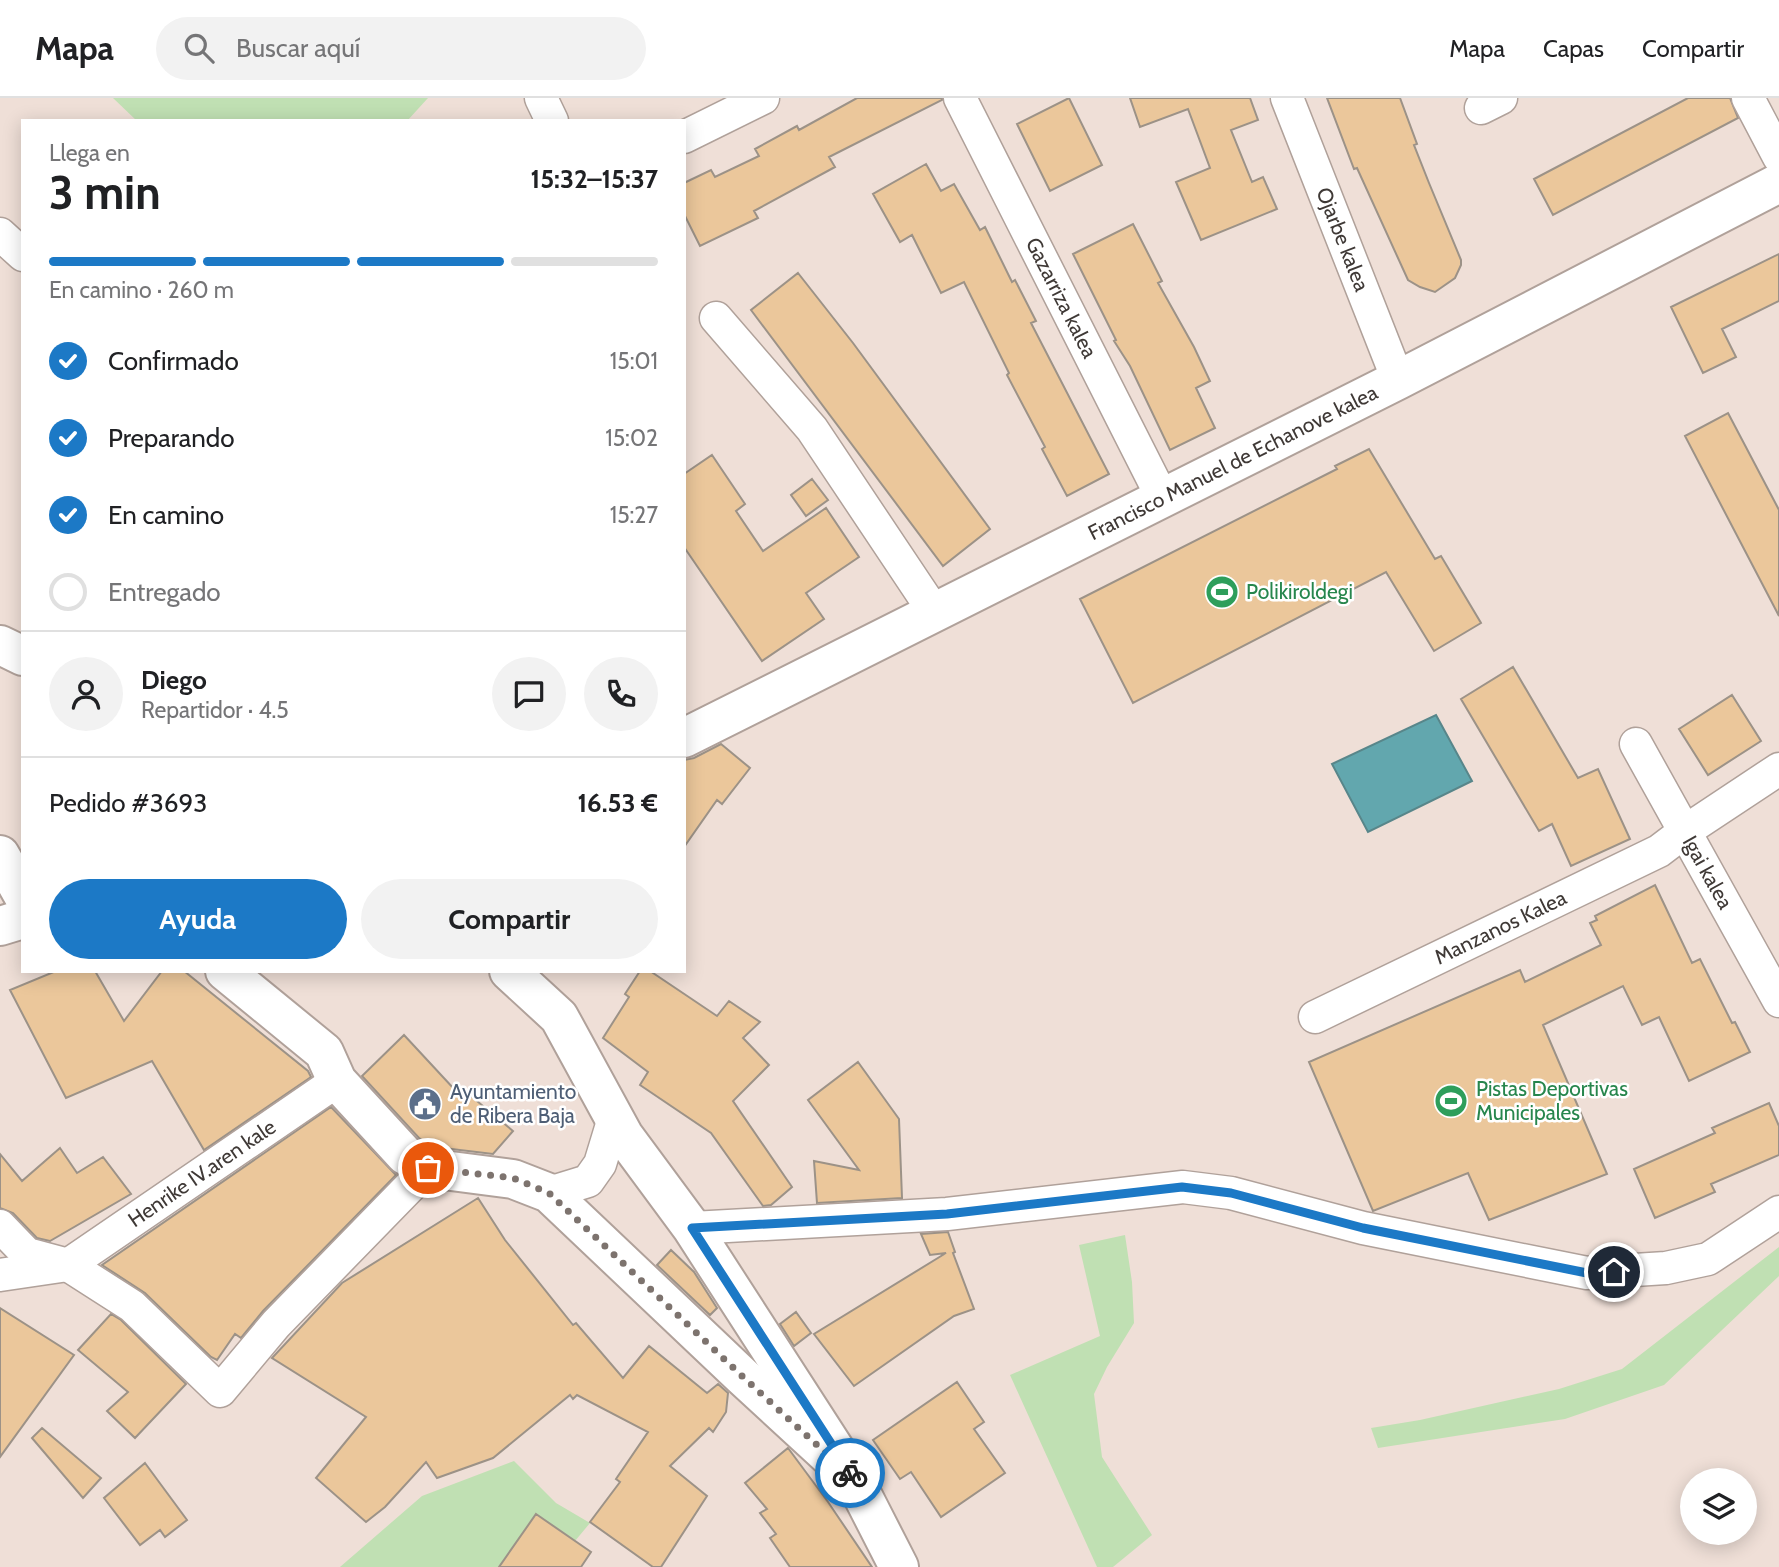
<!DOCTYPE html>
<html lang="es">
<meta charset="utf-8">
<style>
body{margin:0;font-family:Cabin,sans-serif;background:#f2f2f2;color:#202124;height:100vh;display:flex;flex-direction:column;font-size:26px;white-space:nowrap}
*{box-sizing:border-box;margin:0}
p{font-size:23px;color:#757577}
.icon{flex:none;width:38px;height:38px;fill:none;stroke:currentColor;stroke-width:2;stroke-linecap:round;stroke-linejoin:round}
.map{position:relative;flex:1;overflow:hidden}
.side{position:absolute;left:21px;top:21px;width:665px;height:854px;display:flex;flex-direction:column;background:#fff;border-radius:0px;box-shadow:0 4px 18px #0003}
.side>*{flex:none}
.buttons{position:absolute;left:1680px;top:1370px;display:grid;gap:14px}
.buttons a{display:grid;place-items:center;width:77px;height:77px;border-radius:50%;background:#fff;box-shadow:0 4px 18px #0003;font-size:35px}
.pin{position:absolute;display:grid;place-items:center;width:60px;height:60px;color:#fff;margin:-30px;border:4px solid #fff;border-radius:50%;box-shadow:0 2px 7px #0007}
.courier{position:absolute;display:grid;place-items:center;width:70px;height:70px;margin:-35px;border:5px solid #1c79c6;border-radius:50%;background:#fff;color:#222;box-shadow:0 2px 9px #0007}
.overview em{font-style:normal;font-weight:700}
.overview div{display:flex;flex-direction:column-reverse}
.overview{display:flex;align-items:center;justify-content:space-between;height:119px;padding:0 28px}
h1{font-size:46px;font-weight:700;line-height:52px}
.bar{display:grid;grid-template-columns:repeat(4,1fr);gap:10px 7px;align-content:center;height:84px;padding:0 28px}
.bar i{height:9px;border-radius:5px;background:#e0e0e0}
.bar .active{background:#1c79c6}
.bar p{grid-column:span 4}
.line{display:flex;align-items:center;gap:18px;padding:0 28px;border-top:2px solid #e0e0e0}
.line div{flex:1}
.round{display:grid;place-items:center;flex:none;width:74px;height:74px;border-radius:37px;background:#f2f2f2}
ol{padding:0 28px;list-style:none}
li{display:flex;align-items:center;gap:21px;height:77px}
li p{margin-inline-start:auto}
li .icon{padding:7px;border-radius:50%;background:#1c79c6;color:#fff;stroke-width:4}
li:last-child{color:#757577}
li i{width:38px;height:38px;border:4px solid #e0e0e0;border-radius:50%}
.primary-button{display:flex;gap:14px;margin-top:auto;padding:14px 28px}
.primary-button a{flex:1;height:80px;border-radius:42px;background:#1c79c6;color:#fff;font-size:28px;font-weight:700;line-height:80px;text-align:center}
.primary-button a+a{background:#f2f2f2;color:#202124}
header{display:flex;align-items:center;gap:42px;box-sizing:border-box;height:98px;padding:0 35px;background:#fff;border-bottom:2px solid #e0e0e0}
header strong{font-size:33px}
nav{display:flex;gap:38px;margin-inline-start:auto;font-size:24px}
.search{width:490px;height:63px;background:#f2f2f2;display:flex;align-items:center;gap:18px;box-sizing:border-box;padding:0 24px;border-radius:38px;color:#757577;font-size:26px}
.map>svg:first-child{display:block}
.green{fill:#c0e0b3}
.water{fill:#62a7ae;stroke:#58868a;stroke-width:2}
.building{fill:#ebc79b;stroke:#9c9287;stroke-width:2}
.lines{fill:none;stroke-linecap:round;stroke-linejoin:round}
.street-casing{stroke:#b0a19a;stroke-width:35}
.secondary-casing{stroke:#b0a19a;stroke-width:42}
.street{stroke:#fff;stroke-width:32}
.secondary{stroke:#fff;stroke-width:38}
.done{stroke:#7d736e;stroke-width:7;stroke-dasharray:0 12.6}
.route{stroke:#1c79c6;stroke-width:9}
.labels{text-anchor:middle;stroke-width:5;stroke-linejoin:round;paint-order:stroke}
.street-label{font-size:21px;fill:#3f3936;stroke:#fff}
.leisure-label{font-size:21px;fill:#27864d;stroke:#fff;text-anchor:start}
.service-label{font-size:21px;fill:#4e5e75;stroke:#fff;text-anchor:start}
</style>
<header>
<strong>Mapa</strong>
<div class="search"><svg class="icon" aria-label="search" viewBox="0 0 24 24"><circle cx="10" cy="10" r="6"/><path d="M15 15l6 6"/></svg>Buscar aquí</div>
<nav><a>Mapa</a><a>Capas</a><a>Compartir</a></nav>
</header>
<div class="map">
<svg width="1779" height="1469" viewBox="0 0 1779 1469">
<rect width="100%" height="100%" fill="#efdfd7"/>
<path class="green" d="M 113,0 L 428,0 L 407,23 L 137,23 Z
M 1125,1137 L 1132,1184 L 1134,1225 L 1107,1269 L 1094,1296 L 1102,1359 L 1152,1437 L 1113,1469 L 1097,1469 L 1010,1277 L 1100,1238 L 1079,1147 Z
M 1779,1149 L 1779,1178 L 1664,1287 L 1565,1321 L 1378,1350 L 1371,1330 L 1420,1322 L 1559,1291 L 1622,1271 Z
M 514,1363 L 556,1405 L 590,1425 L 575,1443 L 536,1416 L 499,1469 L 340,1469 L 422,1398 Z"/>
<path class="water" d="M 1436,617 L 1472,683 L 1368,734 L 1332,666 Z"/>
<path class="building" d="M 857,0 L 942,0 L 942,2 L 829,59 L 835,69 L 754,113 L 758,120 L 700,148 L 684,116 L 684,85 L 711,72 L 715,79 L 759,58 L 755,51 L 797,28 L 799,32 Z
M 1069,0 L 1102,67 L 1050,93 L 1017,26 Z
M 1130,0 L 1250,0 L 1258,22 L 1231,32 L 1252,84 L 1263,79 L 1277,111 L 1201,142 L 1176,84 L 1210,70 L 1188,11 L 1140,29 Z
M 1327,0 L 1400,0 L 1417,46 L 1414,47 L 1429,85 L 1461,162 L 1461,167 L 1455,180 L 1435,194 L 1420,189 L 1408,182 L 1357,70 L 1354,71 Z
M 1688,0 L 1730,0 L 1738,20 L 1553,117 L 1534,81 Z
M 926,66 L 941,93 L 954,86 L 980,132 L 985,129 L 1012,184 L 1015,182 L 1036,223 L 1031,225 L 1109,376 L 1067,398 L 1042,351 L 1045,349 L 1007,277 L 1009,275 L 964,184 L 941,195 L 912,137 L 900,144 L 873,96 Z
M 1133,126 L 1162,183 L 1158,185 L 1194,249 L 1210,283 L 1196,290 L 1215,330 L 1170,352 L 1130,268 L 1114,243 L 1116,242 L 1073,156 Z
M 1779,156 L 1779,203 L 1722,231 L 1736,259 L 1703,275 L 1671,209 Z
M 798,175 L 853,245 L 990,431 L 943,468 L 751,212 Z
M 1728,315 L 1779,412 L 1779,518 L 1685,338 Z
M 1369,351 L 1435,461 L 1441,458 L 1481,525 L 1434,553 L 1386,474 L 1133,605 L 1080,501 L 1337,371 L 1335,368 Z
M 712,357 L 745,406 L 736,413 L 763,453 L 826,410 L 859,459 L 806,495 L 824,521 L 762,563 L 684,449 L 684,376 Z
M 812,381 L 828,402 L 806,418 L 791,397 Z
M 1513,569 L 1578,680 L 1598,671 L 1630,741 L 1571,768 L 1552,726 L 1539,733 L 1461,601 Z
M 1732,597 L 1761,643 L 1708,677 L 1679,631 Z
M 721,646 L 750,670 L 722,706 L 717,702 L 684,749 L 684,662 L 694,660 Z
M 1655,787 L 1692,865 L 1700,861 L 1732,925 L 1735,924 L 1750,954 L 1689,983 L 1659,919 L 1642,927 L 1623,888 L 1543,927 L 1607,1076 L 1489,1122 L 1468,1075 L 1373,1113 L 1309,964 L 1520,872 L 1525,884 L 1601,847 L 1590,825 L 1597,822 L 1595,818 Z
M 56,873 L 95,873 L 124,923 L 162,873 L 184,873 L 308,973 L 311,979 L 204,1052 L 152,963 L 66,1000 L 10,892 Z
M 640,873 L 650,873 L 717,918 L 729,903 L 760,924 L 743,940 L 769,967 L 733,1003 L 792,1089 L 771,1107 L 763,1108 L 711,1035 L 640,987 L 648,974 L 603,940 L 629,899 L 625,896 Z
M 404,937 L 455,992 L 459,988 L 513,1033 L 493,1056 L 435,1049 L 419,1040 L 362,978 Z
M 858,964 L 899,1021 L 902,1100 L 817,1105 L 814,1063 L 859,1072 L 808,1002 Z
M 1769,1005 L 1779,1028 L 1779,1057 L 1711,1086 L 1715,1094 L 1655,1120 L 1634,1071 L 1715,1035 L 1712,1030 Z
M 331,1009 L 396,1077 L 263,1213 L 241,1240 L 235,1236 L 217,1262 L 211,1259 L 145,1195 L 102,1167 Z
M 60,1050 L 77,1075 L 103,1059 L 131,1096 L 50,1143 L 37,1140 L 13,1115 L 0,1110 L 0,1056 L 22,1083 Z
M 478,1100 L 505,1142 L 573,1227 L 576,1225 L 623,1280 L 649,1248 L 707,1295 L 718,1286 L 728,1295 L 726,1314 L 713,1334 L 709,1330 L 670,1368 L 707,1398 L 661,1469 L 653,1469 L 590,1424 L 620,1384 L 616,1381 L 648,1334 L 577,1297 L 573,1301 L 570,1297 L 493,1360 L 437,1380 L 426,1364 L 385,1409 L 366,1424 L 316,1380 L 366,1319 L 272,1260 L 342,1185 Z
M 948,1134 L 955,1154 L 953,1155 L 974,1211 L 954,1218 L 854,1288 L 814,1236 L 946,1155 L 930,1157 L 921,1136 Z
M 671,1152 L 694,1174 L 717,1210 L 710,1217 L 657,1167 Z
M 0,1210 L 74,1257 L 0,1359 Z
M 796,1214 L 811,1235 L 794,1248 L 780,1226 Z
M 111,1216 L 121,1222 L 186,1286 L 135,1340 L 107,1313 L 128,1294 L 78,1252 Z
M 957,1284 L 984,1324 L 974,1331 L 1005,1375 L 941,1419 L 911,1374 L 900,1381 L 873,1342 Z
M 42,1330 L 101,1380 L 83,1400 L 32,1340 Z
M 788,1350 L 828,1404 L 872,1469 L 790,1469 L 770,1440 L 776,1436 L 760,1415 L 767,1411 L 745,1385 Z
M 145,1365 L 187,1422 L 165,1439 L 160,1432 L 140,1447 L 104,1400 Z
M 536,1416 L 591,1454 L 581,1469 L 499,1469 Z"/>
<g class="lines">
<defs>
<g id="street">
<path d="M 541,0 L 552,23"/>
<path id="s1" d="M 960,0 L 1162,399"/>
<path id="s2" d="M 1287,0 L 1398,282"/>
<path d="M 1748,0 L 1779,59"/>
<path d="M 1481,10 L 1501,0"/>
<path d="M 684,39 L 763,0"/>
<path d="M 0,136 L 23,157"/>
<path d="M 716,220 L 812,331 L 935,515"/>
<path id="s3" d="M 1636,646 L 1779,903"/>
<path id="s4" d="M 1315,919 L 1659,753 L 1684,734 L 1779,671"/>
<path d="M 549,1095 L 588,1083 L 600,1066 L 614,1020"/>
<path d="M 0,1128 L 27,1156 L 68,1167 L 132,1208 L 220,1293 L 276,1226 L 428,1070"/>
<path d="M 692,1130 L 947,1116 L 1183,1089 L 1231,1095 L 1363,1130 L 1587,1175 L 1666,1170 L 1708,1161 L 1779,1114"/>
<path id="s5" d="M 0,1177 L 68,1167 L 337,983"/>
</g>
<g id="secondary">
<path d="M 0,547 L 23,558"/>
<path id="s6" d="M 684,640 L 1398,282 L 1779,85"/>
<path d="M 0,757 L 23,797"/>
<path d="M 0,828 L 23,821"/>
<path d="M 225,873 L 324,954 L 337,983 L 405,1057 L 428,1070 L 513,1081 L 549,1095 L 742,1278 L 854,1381"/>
<path d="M 509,873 L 559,919 L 624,1038 L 692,1130 L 854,1381 L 899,1469"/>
</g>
</defs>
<use href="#street" class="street-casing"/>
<use href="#secondary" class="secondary-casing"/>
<use href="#street" class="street"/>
<use href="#secondary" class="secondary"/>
</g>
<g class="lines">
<path class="done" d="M 428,1070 L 513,1080 L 549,1095 L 742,1278 L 854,1381 L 850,1375"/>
<path class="route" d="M 850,1375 L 692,1130 L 947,1116 L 1182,1089 L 1231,1095 L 1363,1130 L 1587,1175 L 1614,1174"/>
</g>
<defs>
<symbol id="stadium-disc" viewBox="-11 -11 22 22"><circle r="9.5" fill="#2e9e5b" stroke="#fff"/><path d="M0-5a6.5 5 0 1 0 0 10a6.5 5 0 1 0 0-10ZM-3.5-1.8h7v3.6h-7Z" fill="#fff"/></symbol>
<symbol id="civic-disc" viewBox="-11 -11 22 22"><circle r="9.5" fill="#5c6f8a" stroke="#fff"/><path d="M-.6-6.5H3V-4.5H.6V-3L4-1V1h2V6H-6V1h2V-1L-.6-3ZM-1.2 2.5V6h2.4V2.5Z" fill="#fff"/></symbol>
</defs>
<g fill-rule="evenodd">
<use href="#stadium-disc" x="1203" y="475" width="38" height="38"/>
<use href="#stadium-disc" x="1432" y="984" width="38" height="38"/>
<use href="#civic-disc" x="406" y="987" width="38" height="38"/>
</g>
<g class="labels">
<g class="street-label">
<text dy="7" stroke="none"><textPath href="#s2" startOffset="152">Ojarbe kalea</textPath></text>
<text dy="7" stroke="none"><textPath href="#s1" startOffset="224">Gazarriza kalea</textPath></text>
<text dy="7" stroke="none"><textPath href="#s6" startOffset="614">Francisco Manuel de Echanove kalea</textPath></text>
<text dy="7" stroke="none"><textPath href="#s3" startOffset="147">Igai kalea</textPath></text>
<text dy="7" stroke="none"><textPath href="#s4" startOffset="206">Manzanos Kalea</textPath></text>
<text dy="7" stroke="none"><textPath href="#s5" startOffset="231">Henrike IV.aren kale</textPath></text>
</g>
<g class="leisure-label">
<text x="1246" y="501">Polikiroldegi</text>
<text x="1476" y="998">Pistas Deportivas<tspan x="1476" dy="24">Municipales</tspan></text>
</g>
<g class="service-label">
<text x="450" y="1001">Ayuntamiento<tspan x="450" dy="24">de Ribera Baja</tspan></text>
</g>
</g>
</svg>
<div class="buttons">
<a><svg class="icon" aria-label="layers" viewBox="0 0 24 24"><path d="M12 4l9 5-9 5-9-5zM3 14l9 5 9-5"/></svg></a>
</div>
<div class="pin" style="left:428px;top:1070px;background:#ea580c"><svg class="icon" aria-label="bag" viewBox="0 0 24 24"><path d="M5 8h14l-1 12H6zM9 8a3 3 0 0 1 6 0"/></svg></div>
<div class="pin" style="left:1614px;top:1174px;background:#1f2937"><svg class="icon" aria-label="home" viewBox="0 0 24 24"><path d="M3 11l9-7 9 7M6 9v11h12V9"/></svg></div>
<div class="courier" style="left:850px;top:1375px"><svg class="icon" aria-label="bike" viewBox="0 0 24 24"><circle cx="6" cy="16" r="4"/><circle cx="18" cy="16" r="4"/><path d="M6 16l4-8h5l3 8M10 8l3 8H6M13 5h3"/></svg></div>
<section class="side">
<div class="overview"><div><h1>3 min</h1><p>Llega en</p></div><em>15:32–15:37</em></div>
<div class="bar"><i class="active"></i><i class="active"></i><i class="active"></i><i></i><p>En camino · 260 m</p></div>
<ol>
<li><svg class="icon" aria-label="check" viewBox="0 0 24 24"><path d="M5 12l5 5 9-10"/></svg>Confirmado<p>15:01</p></li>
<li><svg class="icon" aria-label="check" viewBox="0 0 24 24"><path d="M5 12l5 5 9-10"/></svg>Preparando<p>15:02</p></li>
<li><svg class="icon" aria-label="check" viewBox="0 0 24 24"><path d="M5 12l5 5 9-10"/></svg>En camino<p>15:27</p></li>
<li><i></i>Entregado</li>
</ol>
<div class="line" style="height:126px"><a class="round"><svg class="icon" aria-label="person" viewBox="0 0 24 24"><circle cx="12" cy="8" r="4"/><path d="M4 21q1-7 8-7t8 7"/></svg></a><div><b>Diego</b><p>Repartidor · 4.5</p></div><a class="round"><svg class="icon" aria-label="chat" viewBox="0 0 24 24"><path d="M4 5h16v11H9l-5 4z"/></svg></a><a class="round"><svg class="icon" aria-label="phone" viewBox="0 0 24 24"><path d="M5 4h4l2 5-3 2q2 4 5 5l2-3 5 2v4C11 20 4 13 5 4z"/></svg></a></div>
<div class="line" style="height:91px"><div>Pedido #3693</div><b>16.53 €</b></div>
<div class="primary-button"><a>Ayuda</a><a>Compartir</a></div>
</section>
</div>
